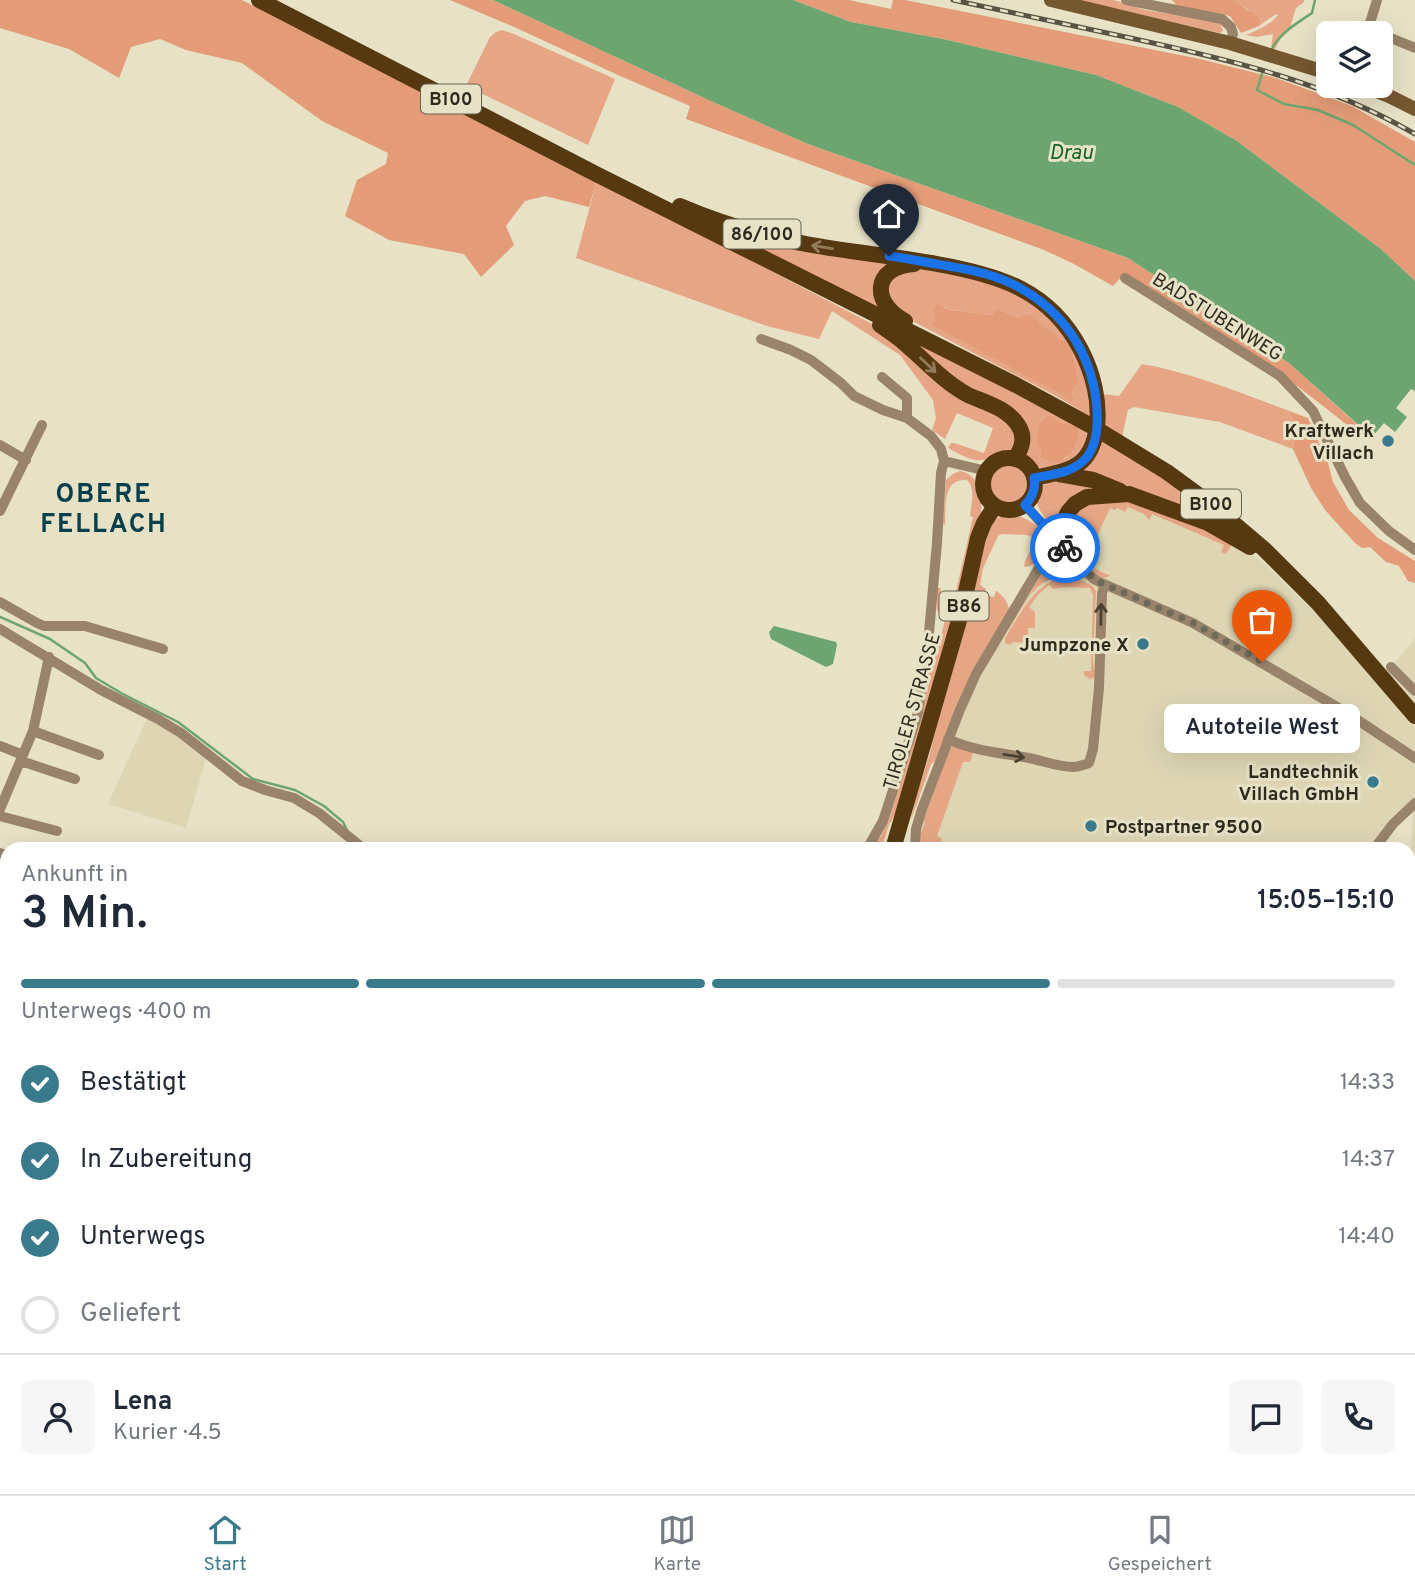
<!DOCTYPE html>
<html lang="de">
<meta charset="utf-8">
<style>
body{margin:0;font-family:Overpass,sans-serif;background:#f6f6f7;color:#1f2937;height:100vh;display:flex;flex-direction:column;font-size:26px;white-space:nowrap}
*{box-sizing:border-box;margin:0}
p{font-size:23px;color:#747a83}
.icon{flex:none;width:38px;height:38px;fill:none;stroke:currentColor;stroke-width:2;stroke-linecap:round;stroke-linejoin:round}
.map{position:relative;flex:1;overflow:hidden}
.side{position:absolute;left:0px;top:842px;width:1416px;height:653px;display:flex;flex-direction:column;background:#fff;border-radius:21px 21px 0 0;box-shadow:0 7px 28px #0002}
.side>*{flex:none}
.buttons{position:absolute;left:1316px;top:21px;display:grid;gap:14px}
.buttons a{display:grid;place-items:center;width:77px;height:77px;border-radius:10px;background:#fff;box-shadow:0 7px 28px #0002;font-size:35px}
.pin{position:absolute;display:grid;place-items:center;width:60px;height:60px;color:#fff;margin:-72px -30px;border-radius:50% 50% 50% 0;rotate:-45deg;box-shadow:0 0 7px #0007}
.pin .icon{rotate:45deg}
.courier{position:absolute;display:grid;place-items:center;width:70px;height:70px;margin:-35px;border:5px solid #1a73e8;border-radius:50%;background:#fff;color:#222;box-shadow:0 2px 9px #0007}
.bubble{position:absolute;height:49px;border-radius:10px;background:#fff;box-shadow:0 7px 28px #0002;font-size:23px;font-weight:600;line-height:49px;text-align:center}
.summary em{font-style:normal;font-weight:600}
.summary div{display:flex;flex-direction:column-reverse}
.summary{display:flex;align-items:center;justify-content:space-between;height:119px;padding:0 21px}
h1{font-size:46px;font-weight:600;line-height:52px}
.bar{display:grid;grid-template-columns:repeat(4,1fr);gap:10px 7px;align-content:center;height:84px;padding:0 21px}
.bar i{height:9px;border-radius:5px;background:#e0e1e3}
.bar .selected{background:#397b8d}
.bar p{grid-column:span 4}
.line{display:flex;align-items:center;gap:18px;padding:0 21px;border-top:2px solid #e0e1e3}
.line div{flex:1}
.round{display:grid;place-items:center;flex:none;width:74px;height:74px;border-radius:10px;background:#f6f6f7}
ol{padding:0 21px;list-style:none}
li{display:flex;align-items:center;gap:21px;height:77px}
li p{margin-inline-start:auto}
li .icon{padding:7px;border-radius:50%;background:#397b8d;color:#fff;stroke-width:4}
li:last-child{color:#747a83}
li i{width:38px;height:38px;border:4px solid #e0e1e3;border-radius:50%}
.tabs{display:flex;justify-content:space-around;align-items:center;height:98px;border-top:2px solid #e0e1e3;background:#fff;font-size:19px;color:#747a83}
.tabs a{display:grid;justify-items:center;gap:4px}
.tabs .selected{color:#397b8d}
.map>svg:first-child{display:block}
.built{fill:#ded6b3}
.green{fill:#e6a685;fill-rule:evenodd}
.forest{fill:#e49c78}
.water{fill:#6ca56f}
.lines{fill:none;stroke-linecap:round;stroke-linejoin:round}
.stream{stroke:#6ca56f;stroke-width:2.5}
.minor{stroke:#99836a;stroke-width:10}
.secondary{stroke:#755730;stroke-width:14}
.primary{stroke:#563911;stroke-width:16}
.rail-casing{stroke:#575445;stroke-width:5}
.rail{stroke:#e7e1c5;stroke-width:2.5;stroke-dasharray:8;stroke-linecap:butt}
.oneway{stroke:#907c59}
.oneway2{stroke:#494233}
.done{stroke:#6f6b5a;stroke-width:7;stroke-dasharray:0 12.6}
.route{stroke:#1a73e8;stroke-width:9}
.poi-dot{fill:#397b8d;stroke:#e7e1c5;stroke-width:2.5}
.labels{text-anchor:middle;stroke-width:6;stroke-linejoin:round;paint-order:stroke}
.shield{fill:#e7e1c5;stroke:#666252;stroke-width:2}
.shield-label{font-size:18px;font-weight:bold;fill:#2e2c21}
.street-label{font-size:19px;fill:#2e2c21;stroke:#e7e1c5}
.poi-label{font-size:19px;font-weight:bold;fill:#2e2c21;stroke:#e7e1c5;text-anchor:end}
.water-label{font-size:21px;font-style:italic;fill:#116721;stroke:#e7e1c5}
.district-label{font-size:26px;font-weight:bold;letter-spacing:2px;fill:#033f4d;stroke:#e7e1c5}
</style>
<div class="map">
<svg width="1415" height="1494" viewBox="0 0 1415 1494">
<rect width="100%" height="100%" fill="#e7e1c5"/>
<path class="built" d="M 1122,501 L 1234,541 L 1263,562 L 1382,678 L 1415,638 L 1415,805 L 1373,849 L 918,849 L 921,823 L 967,702 L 1049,555 L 1094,505 Z
M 147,718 L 186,741 L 206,759 L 186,828 L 108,804 Z
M 1415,807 L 1415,950 L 1409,942 L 1409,876 L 1413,809 Z"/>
<path class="green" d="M 1077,0 L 1114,0 L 1145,10 L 1213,20 L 1220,23 L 1223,31 L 1220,33 Z
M 1230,0 L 1304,0 L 1304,2 L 1296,8 L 1289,31 L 1281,38 L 1275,49 L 1271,49 L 1273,34 L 1257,37 L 1246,35 C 1258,30 1270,25 1278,15 L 1276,14 L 1259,26 L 1259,18 L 1241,5 Z
M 502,30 L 514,34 L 615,79 L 588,145 L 466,86 L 490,37 L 496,32 Z
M 597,180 L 876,326 L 1017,428 L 1016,449 C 1010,453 1006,454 999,456 C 974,464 971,460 948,448 L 951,443 L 954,443 L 984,453 L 993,428 L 957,413 L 945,439 L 932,430 L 936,418 L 933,400 L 900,355 L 832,311 L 819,339 L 767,326 L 576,258 Z
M 716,228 L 895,260 L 879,308 Z
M 908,267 L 962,274 L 1021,294 L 1057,323 L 1085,373 L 1091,417 L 1056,396 L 897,313 L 886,285 ZM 945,307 L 950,310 L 993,315 L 1005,312 L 1056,334 L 1060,342 L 1074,398 L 1072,401 L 936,319 Z
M 917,341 L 1091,433 C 1084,451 1084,452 1067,462 C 1048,474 1039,469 1021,457 L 1026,438 L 962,388 L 915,343 ZM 1047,415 C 1061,418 1069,430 1078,440 C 1068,460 1061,466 1039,458 L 1041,450 L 1036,443 L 1039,423 Z
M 1142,364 C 1193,373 1241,393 1289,411 L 1297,429 L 1293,449 L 1220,422 L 1134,407 L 1128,410 L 1122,437 L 1102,424 L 1102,394 L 1119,396 Z
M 1100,438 L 1145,463 L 1235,530 L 1073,473 Z
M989 484a20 20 0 1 1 40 0a20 20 0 1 1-40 0Z
M 960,471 C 980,475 982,495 981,513 L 960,603 L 899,806 L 891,822 L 890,822 L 881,849 L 870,849 L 881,836 L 889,820 L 921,718 L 933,649 L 940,640 L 946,616 L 941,614 L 937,611 L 937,588 L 941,588 L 940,599 L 941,606 L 948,607 L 949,601 L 954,600 L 973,517 L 970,516 C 971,503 976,489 967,480 C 942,478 946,507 945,525 L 943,524 L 946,480 L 953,474 Z
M 1052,481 L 1066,481 L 1115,491 L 1088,494 L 1056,532 C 1044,516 1020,493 1052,481 Z
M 1091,499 L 1124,499 L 1234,541 L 1226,554 L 1221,552 L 1224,545 L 1152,514 L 1149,520 L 1144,514 L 1128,507 L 1125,512 L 1117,508 L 1115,510 L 1110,508 L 1087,559 L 1095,563 L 1093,568 L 1108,575 L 1111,574 L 1108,577 L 1102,578 L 1094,573 L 1070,548 L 1066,537 L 1067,520 Z
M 1013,514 C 1024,517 1045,527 1046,539 C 1047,545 1043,552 1041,557 L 1037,556 L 1037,561 L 1030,566 L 1024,567 L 1025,561 L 1034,543 L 1033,538 L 1027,535 L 1002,534 L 998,536 L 983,568 L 980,585 L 986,589 L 985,595 L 994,597 L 996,591 L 997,591 L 1005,599 L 1010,610 L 965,687 L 935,761 L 931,764 L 911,820 L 915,799 L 930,753 L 944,688 L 981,546 L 993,521 L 1003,515 Z
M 1059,552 L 1063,553 L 1085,578 C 1037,569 1029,597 1007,632 L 1018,611 L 1030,594 L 1051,555 Z
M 1059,579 C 1072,579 1090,579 1096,591 L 1093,661 L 1095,677 L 1090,679 L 1084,675 L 1084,671 L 1091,671 L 1093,595 L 1090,588 L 1064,587 L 1053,589 L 1049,585 L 1038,595 L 1029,607 L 1035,612 L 1035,628 L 1028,628 L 1028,643 L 1013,642 L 1010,645 L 1005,643 L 1005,638 C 1019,617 1033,585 1059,579 Z
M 953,746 L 972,750 L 973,753 L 970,762 L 963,762 L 937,836 L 942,839 L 941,843 L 945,849 L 920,849 L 921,833 L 925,822 L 923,821 L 950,748 Z"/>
<path class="forest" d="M 0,0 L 242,0 L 597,180 L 589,207 L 545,196 L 525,201 L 506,226 L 514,245 L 481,277 L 464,254 L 389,240 L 345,216 L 357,180 L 386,164 L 388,153 L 322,121 L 242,63 L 186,50 L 160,39 L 131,47 L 119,78 L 69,49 L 0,28 Z
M 450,0 L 493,0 L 713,102 L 808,144 L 1128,258 L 1289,363 L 1369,435 L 1365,439 L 1300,388 L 1124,274 L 1113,286 L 1074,264 L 1044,250 L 686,119 L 690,106 L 620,76 L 512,26 Z
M 793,0 L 849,0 L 891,9 L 893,0 L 905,0 L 1200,59 L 1276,78 L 1352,106 L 1415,142 L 1415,281 L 1381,249 L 1237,141 L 1178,107 L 1096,75 L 943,39 L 851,22 Z
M 1172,0 L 1233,0 L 1241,5 L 1248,11 L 1251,11 L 1259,18 L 1259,26 L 1241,33 L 1230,16 L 1208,11 L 1180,9 Z
M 937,304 L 950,310 L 993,315 L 997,310 L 1005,312 L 1019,318 L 1025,315 L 1035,316 L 1041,326 L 1056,334 L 1060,341 L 1067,340 L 1072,350 L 1078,381 L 1072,391 L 1074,398 L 1072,402 L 1059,393 L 932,325 L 935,319 L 934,309 Z
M 1289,411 L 1308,418 L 1328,463 L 1333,482 L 1349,510 L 1378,538 L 1415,561 L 1415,583 L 1408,581 L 1399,566 L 1386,562 L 1370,547 L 1362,548 L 1355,543 L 1325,510 L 1311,488 L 1293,449 L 1297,429 Z
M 1047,415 L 1052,416 L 1064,424 L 1078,427 L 1078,440 L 1072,452 L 1060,462 L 1052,462 L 1039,458 L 1041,450 L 1036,443 L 1039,423 Z
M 7,1127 L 7,1340 L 0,1350 L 0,1133 Z
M 0,1408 L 7,1413 L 7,1488 L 107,1488 L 104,1494 L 0,1494 Z
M 479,1488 L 559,1488 L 566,1494 L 472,1494 Z"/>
<path class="water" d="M 493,0 L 793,0 L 851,22 L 943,39 L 1096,75 L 1178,107 L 1237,141 L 1381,249 L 1415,281 L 1415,391 L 1411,389 L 1396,408 L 1407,417 L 1395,432 L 1384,423 L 1372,437 L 1289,363 L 1128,258 L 808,144 L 713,102 Z
M 774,626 L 836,642 L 837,645 L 833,664 L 826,667 L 771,639 L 769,632 Z"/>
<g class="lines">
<path class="stream" d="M 1271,51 C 1279,33 1296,24 1312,13 L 1315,0
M 1262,74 L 1257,90 L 1284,104 L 1318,110 L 1353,125 L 1415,165
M 0,617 L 50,639 L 85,663 L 96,678 L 121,693 L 178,722 L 253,779 L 295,790 L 324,806 L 343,822 L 347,830
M 351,848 L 351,849
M 1409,972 L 1415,976
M 0,1137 L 7,1132"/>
<path class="minor" d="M 1126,0 L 1222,19 L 1231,27 L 1233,34 L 1230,43
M 1367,33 L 1377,0
M 1381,34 L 1415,48
M 1125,278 L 1280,376 L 1313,411 L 1345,477 L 1360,503 L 1389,531 L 1415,550
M 761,339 L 791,350 L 811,360 L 841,383 L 854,396 L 883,410 L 907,418 L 931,436 L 941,449 L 944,461
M 882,377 L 907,398 L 907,418
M 0,445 L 26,460
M 1025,505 L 1083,569 L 1095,580 L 1193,623 L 1344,711 L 1415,758
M 0,511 L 42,425
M 0,602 L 37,623 L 44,626 L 85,626 L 163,649
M 0,629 L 101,690 L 158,719 L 181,733 L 242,781 L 265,790 L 294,798 L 319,813 L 364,849
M 1391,667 L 1415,691
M 33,731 L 99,755
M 948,739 C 973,751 1002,753 1029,758 C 1044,761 1058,767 1073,767 C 1079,767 1083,765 1089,763 L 1093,749 L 1099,688 L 1102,594 L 1104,585
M 0,746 L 23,755
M 21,761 L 75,779
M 0,809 L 33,731 L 49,657
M 0,816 L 57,831
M 867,849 L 883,821 L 918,713 L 929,633 L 937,543 L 941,473 L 944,461 L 987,471
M 915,849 L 916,829 L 922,809 L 959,712 L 976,674 L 1056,539
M 1374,849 L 1393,824 L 1415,803
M 0,853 L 7,855
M 4,924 L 7,914
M 1409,1026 L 1415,1024
M 0,1087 L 5,1072 L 7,1054
M 1409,1223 L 1415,1224
M 1409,1256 L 1415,1257
M 0,1444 L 7,1434
M 1409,1482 L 1415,1466
M 426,1488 L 434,1494
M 568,1488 L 575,1494
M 724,1488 L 732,1494
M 943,1488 L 947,1494
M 1291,1488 L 1306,1494
M 1388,1488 L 1392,1494
M 175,1494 L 186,1488
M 298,1494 L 299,1488"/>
<path class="secondary" d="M 1051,0 L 1230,43 L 1328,73
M 1364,86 L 1389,96 L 1415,109
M 0,1025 L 7,1029"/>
<path class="primary" d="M 259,0 L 596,174 L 1016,385 L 1095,428 L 1167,472 L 1212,505 L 1264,549 L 1318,603 L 1415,716
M 680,206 C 720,223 763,236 806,244 C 850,252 894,256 937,264 C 999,275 1050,290 1081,350 C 1093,373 1100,401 1097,427 C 1091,469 1069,470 1034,478
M 905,321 C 871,303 872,267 914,264
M 880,325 C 887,330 895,335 902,341 C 924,359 942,381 968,395 C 986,403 1007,408 1018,425 C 1026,437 1022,448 1015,459
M983 484a26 26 0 1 1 52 0a26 26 0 1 1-52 0Z
M 1059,474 L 1093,480 L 1120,491
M 1056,539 L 1068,512 L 1075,504 L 1087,497 L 1129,494 L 1208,523 L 1250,547
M 893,849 L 962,610 L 978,538 L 984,523 L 995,506
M 699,1494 L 701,1488"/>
<defs>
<path id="rail" d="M 953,0 C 1014,13 1074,26 1135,39 C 1235,61 1325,82 1415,134"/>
</defs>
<use href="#rail" class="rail-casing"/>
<use href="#rail" class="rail"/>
</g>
<defs><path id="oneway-shaft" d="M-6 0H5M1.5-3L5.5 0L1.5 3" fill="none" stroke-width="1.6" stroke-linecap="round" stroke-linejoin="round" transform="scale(1.75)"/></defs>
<g class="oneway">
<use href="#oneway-shaft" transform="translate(822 247) rotate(-171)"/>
<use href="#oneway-shaft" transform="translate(928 365) rotate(43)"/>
</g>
<g class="oneway2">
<use href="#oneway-shaft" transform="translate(1101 614) rotate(-89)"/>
<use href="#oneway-shaft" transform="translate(1014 756) rotate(9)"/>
</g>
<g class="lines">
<path class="done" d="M 1065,548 L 1095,580 L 1193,623 L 1262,662"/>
<path class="route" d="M 889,256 C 905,258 920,261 936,264 C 967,269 999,274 1027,292 C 1069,318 1094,361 1097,410 C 1098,425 1097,444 1087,457 C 1074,473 1053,474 1034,478 C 1036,489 1033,497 1025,505 L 1065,548"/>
</g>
<g class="poi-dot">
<circle cx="1388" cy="441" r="7"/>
<circle cx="1143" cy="644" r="7"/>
<circle cx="1373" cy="782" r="7"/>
<circle cx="1091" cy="826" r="7"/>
</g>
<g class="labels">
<g class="shield">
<rect x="421" y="84.5" width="60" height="29" rx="5"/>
<rect x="723.5" y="219.5" width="77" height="29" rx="5"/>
<rect x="1181" y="489.5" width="60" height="29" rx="5"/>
<rect x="939.5" y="591.5" width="49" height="29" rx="5"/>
</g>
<g class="shield-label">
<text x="451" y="105">B100</text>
<text x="762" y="240">86/100</text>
<text x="1211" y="510">B100</text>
<text x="964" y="612">B86</text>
</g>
<g class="street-label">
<text transform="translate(1218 316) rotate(32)" y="7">BADSTUBENWEG</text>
<text transform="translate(911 711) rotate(-74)" y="7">TIROLER STRASSE</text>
</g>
<g class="poi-label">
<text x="1374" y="437">Kraftwerk<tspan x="1374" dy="22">Villach</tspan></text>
<text x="1129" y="651">Jumpzone X</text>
<text x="1359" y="778">Landtechnik<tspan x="1359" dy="22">Villach GmbH</tspan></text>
<text x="1105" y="833" text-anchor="start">Postpartner 9500</text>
</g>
<g class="water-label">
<text x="1071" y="159">Drau</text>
</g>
<g class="district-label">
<text x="104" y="502">OBERE<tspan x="104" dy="30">FELLACH</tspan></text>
</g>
</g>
</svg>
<div class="buttons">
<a><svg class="icon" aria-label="layers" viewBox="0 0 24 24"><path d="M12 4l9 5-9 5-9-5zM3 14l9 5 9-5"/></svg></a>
</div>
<div class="pin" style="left:1262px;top:662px;background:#ea580c"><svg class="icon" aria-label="bag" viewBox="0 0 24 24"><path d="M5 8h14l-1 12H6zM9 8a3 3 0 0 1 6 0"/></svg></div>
<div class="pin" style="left:889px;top:256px;background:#1f2937"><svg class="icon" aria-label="home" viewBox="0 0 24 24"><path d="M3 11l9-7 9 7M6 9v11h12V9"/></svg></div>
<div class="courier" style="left:1065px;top:548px"><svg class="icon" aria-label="bike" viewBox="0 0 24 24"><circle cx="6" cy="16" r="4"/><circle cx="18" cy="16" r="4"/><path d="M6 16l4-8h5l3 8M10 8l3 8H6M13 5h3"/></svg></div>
<div class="bubble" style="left:1164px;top:704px;width:196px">Autoteile West</div>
<section class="side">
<div class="summary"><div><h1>3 Min.</h1><p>Ankunft in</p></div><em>15:05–15:10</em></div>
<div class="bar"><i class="selected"></i><i class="selected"></i><i class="selected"></i><i></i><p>Unterwegs · 400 m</p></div>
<ol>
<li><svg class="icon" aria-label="check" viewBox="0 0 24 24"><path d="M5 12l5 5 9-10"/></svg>Bestätigt<p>14:33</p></li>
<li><svg class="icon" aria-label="check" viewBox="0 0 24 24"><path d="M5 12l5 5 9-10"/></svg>In Zubereitung<p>14:37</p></li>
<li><svg class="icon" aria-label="check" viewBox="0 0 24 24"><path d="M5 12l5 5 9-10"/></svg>Unterwegs<p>14:40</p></li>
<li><i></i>Geliefert</li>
</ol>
<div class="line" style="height:126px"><a class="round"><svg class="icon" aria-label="person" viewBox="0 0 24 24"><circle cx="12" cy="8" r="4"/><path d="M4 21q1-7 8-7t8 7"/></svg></a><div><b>Lena</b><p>Kurier · 4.5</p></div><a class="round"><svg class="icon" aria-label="chat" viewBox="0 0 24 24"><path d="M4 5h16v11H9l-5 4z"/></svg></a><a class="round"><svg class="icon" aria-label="phone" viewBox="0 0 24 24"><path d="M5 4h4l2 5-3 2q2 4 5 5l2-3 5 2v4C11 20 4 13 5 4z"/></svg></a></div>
</section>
</div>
<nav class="tabs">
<a class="selected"><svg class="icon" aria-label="home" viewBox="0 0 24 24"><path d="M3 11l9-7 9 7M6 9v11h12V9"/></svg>Start</a>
<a><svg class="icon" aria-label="map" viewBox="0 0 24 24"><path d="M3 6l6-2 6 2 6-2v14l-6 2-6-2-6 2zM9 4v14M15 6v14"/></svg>Karte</a>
<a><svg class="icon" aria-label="saved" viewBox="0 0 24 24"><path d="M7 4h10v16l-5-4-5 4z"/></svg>Gespeichert</a>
</nav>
